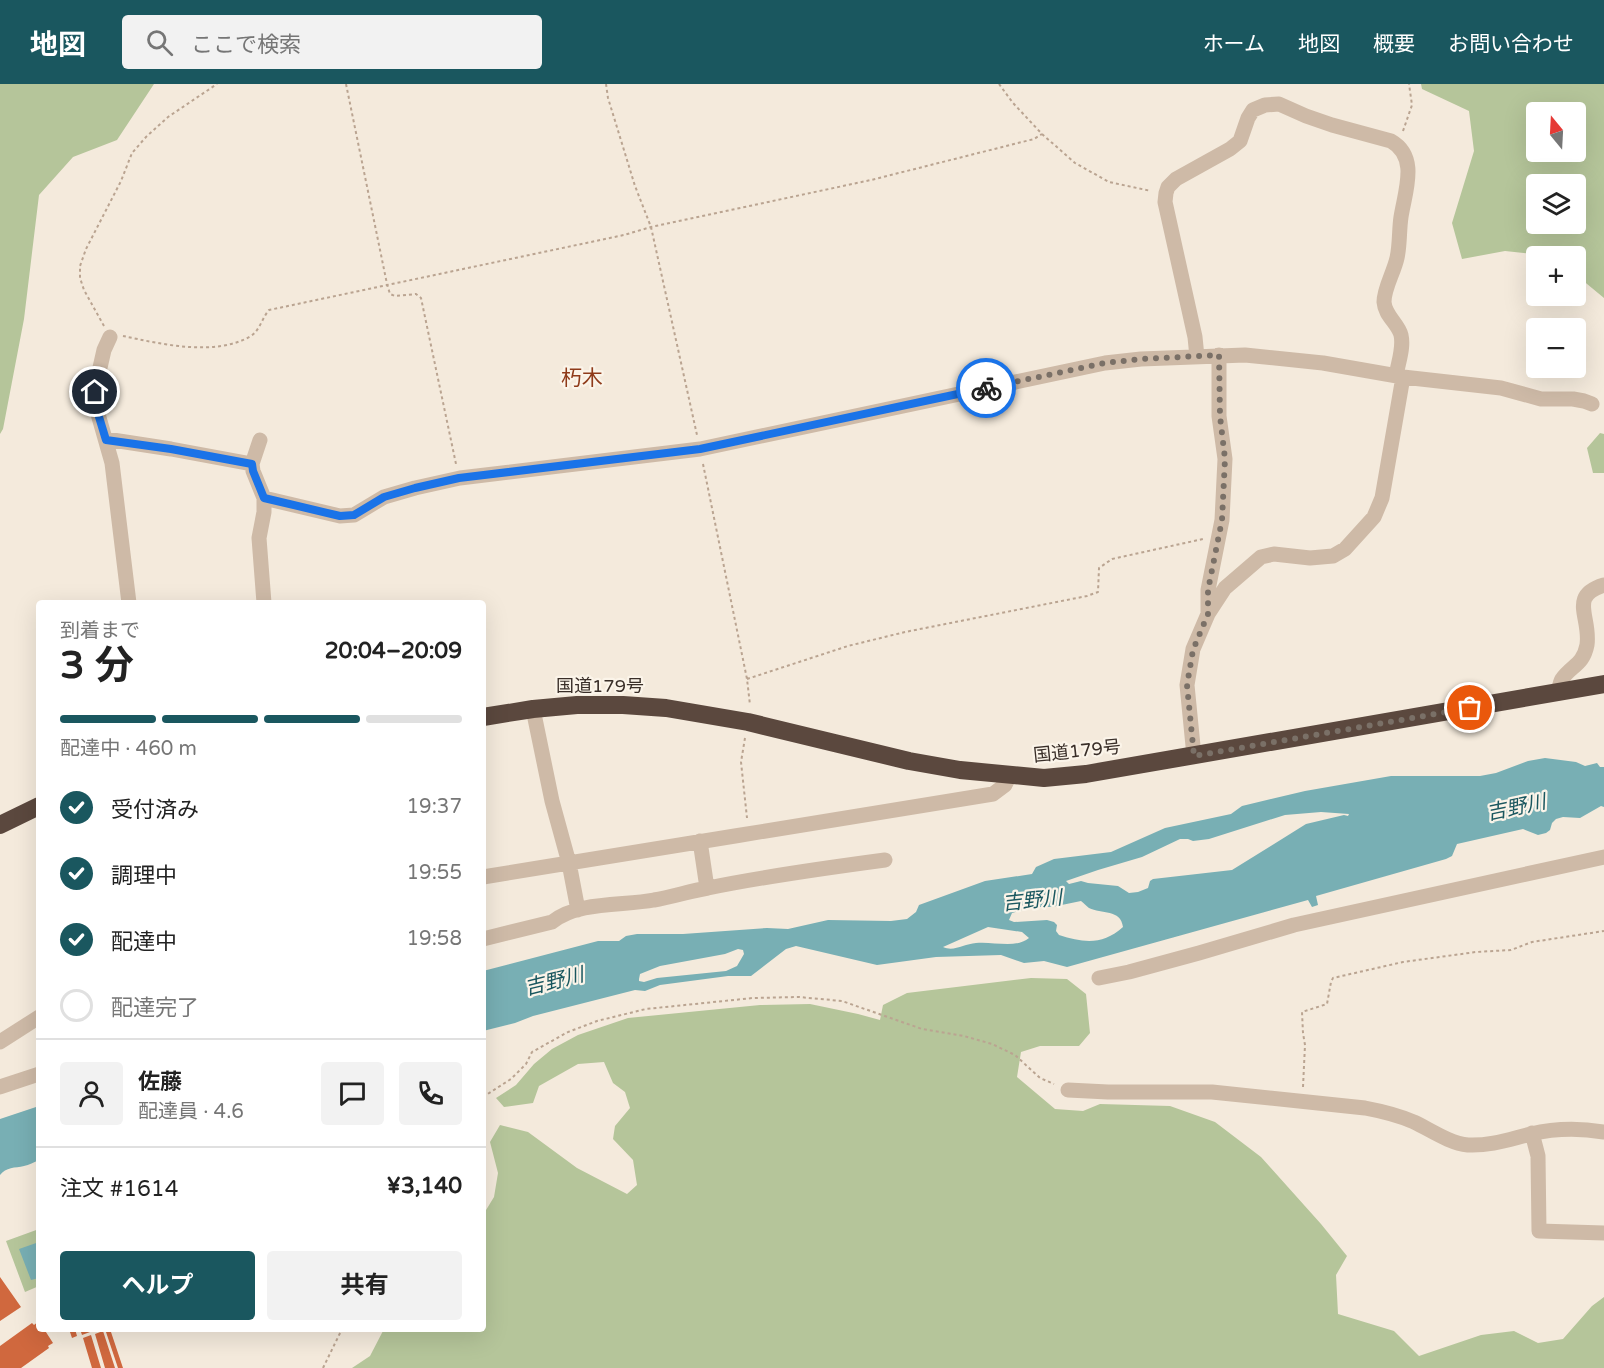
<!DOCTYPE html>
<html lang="ja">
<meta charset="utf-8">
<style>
body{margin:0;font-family:"Varela Round","Noto Sans JP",sans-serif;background:#f2f2f2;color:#222;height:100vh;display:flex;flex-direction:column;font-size:22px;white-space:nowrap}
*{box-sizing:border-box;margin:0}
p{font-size:20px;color:#767676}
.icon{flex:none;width:33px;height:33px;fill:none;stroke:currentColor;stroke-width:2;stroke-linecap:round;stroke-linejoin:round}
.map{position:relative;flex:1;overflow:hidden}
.panel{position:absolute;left:36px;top:516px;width:450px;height:732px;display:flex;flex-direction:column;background:#fff;border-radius:6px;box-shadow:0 6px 24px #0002}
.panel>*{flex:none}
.needle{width:39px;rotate:342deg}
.tools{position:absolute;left:1526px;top:18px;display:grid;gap:12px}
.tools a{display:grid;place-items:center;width:60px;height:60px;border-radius:6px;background:#fff;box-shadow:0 6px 24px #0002;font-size:30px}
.pin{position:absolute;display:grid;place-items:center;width:51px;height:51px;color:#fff;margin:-26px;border:3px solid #fff;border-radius:50%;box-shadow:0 2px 6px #0007}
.courier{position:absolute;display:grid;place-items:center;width:60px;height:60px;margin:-30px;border:4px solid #1a73e8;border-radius:50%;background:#fff;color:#222;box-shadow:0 2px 8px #0007}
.headline em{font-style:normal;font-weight:700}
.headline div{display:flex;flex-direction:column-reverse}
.headline{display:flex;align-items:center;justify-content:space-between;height:102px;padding:0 24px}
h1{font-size:39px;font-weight:700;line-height:45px}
.bar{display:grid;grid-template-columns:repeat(4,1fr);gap:9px 6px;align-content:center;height:72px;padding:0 24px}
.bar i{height:8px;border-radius:4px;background:#e0e0e0}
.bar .on{background:#1a575f}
.bar p{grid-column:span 4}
.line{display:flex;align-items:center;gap:15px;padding:0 24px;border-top:2px solid #e0e0e0}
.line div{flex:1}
.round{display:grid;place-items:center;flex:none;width:63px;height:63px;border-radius:6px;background:#f2f2f2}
ol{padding:0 24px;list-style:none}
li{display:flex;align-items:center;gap:18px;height:66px}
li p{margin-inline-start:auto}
li .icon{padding:6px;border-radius:50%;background:#1a575f;color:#fff;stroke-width:4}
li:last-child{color:#767676}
li i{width:33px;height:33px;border:3px solid #e0e0e0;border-radius:50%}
.cta{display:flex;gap:12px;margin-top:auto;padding:12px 24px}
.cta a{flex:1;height:69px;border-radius:6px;background:#1a575f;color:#fff;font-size:24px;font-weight:700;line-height:69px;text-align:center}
.cta a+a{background:#f2f2f2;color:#222}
header{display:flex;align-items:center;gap:36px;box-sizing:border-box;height:84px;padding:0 30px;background:#1a575f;color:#fff}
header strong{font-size:28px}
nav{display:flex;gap:33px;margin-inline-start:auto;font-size:21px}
.search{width:420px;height:54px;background:#f2f2f2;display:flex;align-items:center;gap:15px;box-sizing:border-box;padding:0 21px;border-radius:6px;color:#767676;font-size:22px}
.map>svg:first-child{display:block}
.green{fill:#b5c59a;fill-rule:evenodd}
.water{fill:#78afb4;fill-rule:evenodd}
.building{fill:#d0683e}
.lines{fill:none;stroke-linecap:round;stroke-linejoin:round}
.path{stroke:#baa491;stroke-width:2;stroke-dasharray:3 3;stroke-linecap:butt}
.minor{stroke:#cebaa7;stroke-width:15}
.highway{stroke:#5b483e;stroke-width:18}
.done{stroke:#7a7067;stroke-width:6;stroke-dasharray:0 10.8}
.route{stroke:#1a73e8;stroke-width:8}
.labels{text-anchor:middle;stroke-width:4.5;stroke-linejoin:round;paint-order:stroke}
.street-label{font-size:18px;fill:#392e28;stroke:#fbf4e9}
.water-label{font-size:20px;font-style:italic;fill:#1a575f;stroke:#fbf4e9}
.quarter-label{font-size:21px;fill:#8f3b1a;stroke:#fbf4e9}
</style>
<header>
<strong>地図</strong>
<div class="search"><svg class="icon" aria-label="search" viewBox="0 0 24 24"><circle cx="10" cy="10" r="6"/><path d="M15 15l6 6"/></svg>ここで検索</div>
<nav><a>ホーム</a><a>地図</a><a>概要</a><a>お問い合わせ</a></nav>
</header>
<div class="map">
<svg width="1604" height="1284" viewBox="0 0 1604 1284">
<rect width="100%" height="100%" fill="#f4eadc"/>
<path class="green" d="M 0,0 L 154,0 L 117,56 L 73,73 L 39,111 L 24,235 L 3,345 L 0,350 Z
M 1421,0 L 1604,0 L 1604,214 L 1575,190 L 1575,172 L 1550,172 L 1505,167 L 1462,175 L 1452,139 L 1474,67 L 1469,27 L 1422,5 ZM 1536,28 L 1575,28 L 1575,68 L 1536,68 ZM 1536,100 L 1575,100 L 1575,140 L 1536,140 Z
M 1600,349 L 1604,350 L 1604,389 L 1593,389 L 1587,364 Z
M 1031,894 L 1067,895 L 1086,910 L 1090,949 L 1079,962 L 1040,962 L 1021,968 L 1017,993 L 1055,1025 L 1083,1027 L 1100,1020 L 1170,1022 L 1215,1038 L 1261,1073 L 1321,1140 L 1347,1172 L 1336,1191 L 1338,1230 L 1394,1247 L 1419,1272 L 1481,1251 L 1514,1247 L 1538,1259 L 1563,1255 L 1592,1222 L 1604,1213 L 1604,1284 L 352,1284 L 370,1272 L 384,1245 L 483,1245 L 483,1131 L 494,1113 L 498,1089 L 490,1058 L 500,1041 L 528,1048 L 577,1084 L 627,1110 L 637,1101 L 633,1076 L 613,1055 L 615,1042 L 630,1024 L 625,1008 L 613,999 L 604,978 L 578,980 L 539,1002 L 533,1019 L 504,1023 L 496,1014 L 516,1001 L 534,980 L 552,965 L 578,951 L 628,934 L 760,921 L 810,920 L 858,930 L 880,936 L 883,921 L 907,909 Z
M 39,1145 L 39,1202 L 25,1208 L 6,1157 Z"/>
<path class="water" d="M 1545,674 L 1576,678 L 1585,682 L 1597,679 L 1600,683 L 1604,683 L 1604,723 L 1601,722 L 1580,734 L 1563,733 L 1556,735 L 1552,739 L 1550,746 L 1546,749 L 1538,751 L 1523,745 L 1457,760 L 1452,772 L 1446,775 L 1316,812 L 1318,821 L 1312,823 L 1308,816 L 1067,883 L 1044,877 L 1024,879 L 1001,871 L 936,873 L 877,881 L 796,862 L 786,865 L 751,892 L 728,892 L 660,901 L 645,907 L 635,906 L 533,932 L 515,939 L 483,947 L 483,887 L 598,857 L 619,857 L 626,852 L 637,850 L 683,850 L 767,844 L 788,845 L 828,836 L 891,837 L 907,835 L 916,828 L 919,821 L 985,797 L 1032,790 L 1036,783 L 1054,775 L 1111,768 L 1165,744 L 1231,730 L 1242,722 L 1305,707 L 1391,692 L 1480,692 L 1496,689 L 1528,677 ZM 1321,728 L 1349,730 L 1348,732 L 1344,731 L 1306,740 L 1232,786 L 1153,795 L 1150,797 L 1148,804 L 1138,808 L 1129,809 L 1118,802 L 1088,799 L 1081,797 L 1069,800 L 1066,797 L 1098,786 L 1142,773 L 1180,755 L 1188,755 L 1193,757 L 1209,755 L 1285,731 ZM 1081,817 C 1084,819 1086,822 1089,824 C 1101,830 1121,825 1123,843 C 1103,861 1084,859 1059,851 L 1056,847 L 1057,841 L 1054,838 L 1047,836 L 1014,838 L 1009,836 L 1012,829 L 1033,823 L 1052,823 ZM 988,843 L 1022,848 L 1029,854 C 1016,865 992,857 976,859 C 964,860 954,868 943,863 ZM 738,865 L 743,866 L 744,870 L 737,882 L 726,887 L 657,894 L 644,898 L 639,897 L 639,895 L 640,890 L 660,882 L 725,870 Z
M 39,1022 L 39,1076 C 34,1078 29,1081 24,1082 C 15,1084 6,1083 0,1091 L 0,1035 Z
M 39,1158 L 39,1194 L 31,1196 L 19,1165 Z"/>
<path class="building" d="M 0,1193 L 21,1223 L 0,1237 Z
M 39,1237 L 39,1245 L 44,1245 L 53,1259 L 48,1262 L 49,1264 L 21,1284 L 0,1284 L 0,1262 L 32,1239 L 34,1241 Z
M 69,1245 L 75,1245 L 77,1252 L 72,1254 Z
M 80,1245 L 89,1245 L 90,1248 L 82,1251 Z
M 105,1245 L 110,1245 L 123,1284 L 118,1284 Z
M 103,1247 L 115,1284 L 105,1284 L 95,1250 Z
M 91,1251 L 101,1284 L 92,1284 L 83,1254 Z"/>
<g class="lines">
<path class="path" d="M 346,0 L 387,200 L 390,210 L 395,212 L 416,210 L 421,214 L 456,380
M 606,0 L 608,14 L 635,102 L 651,143 L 697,351
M 999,0 L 1013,19 L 1042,50 L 1075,79 L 1109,98 L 1151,107
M 1403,47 L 1412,21 L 1409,0
M 104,242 L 84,206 L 80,194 L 80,182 L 86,165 L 121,97 L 132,69 L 146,53 L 168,33 L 217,0
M 123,252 C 161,260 215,273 251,252 C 260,246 262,234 269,226 L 624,151 L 651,143 L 871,96 L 1034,55 L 1042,50
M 703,380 L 747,595 L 750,621
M 747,595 L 848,562 L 905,548 L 1087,512 L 1098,508 L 1099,484 L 1112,475 L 1203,455
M 745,654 L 741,678 L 747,734
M 1303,1003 L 1305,961 L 1303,949 L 1302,928 L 1327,920 L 1331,898 L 1333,894 L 1403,878 L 1476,868 L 1511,866 L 1532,858 L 1604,847
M 483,1013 L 511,995 L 526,980 L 532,968 L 568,948 L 597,937 L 646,925 L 753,914 L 799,913 L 842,917 L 922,945 L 964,952 L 992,960 L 1015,971 L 1040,994 L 1054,1000
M 323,1284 L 342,1245"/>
<path class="minor" d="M 110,253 L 104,266 L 99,288 L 95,308 L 96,323 L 112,379 L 129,519
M 1197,273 L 1195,253 L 1165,118 L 1166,109 L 1168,103 L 1176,95 L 1230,65 L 1240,57 L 1248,34 L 1253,26 L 1265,21 L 1279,20 L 1306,32 L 1332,41 L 1391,57 C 1419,73 1405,107 1401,133 C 1399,146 1400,161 1397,174 C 1394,188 1384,204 1384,218 C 1385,232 1398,239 1401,251 C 1404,264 1398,279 1396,292
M 106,355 L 171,365 L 252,380
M 260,356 L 252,380 L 253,387 L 264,414 L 264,428 L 259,454 L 264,519
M 264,414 L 340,432 L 354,431 L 384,413 L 415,404 L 460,394 L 700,365 L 1105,279 L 1141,275 L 1245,271 L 1323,279 L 1403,293 L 1501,304 L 1541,315 L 1573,315 L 1584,317 L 1592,320
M 1208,530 L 1208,506 L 1222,436 L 1225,375 L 1219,332 L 1219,271
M 1558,609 C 1559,604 1560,598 1562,595 C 1572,581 1583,581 1587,561 C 1591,533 1568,512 1604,501
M 533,625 L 552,717 L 569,779 L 578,826
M 1194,672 L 1187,601 L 1193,565 L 1208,530 L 1225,504 L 1261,473 L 1274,470 L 1310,474 L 1333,472 L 1345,465 L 1374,433 L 1382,414 L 1403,293
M 700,757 L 707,804
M 483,793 C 653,764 823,739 993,710 L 1005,701 L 1010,691
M 483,855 L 552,838 C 578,817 623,822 654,816 C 672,813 690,807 708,804 C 766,792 825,784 885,776
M 1099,894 L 1129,888 L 1199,869 L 1294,841 L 1604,773
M 0,958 L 39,933
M 0,1003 L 39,990
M 1068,1006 L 1108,1008 L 1212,1008 L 1365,1024 C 1381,1027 1398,1031 1414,1038 C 1431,1046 1449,1059 1468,1061 C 1491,1062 1510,1055 1531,1050 C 1556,1044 1579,1044 1604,1048
M 1532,1049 L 1538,1072 L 1539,1147 L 1604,1149"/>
<path class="highway" d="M 483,633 L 533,625 L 577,621 L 623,621 L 666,624 L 748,638 L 909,677 L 960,686 L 1044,694 L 1086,690 L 1604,600
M 0,741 L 39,722"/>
</g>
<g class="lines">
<path class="done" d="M 986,304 L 1105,279 L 1141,275 L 1219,271 L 1220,332 L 1225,375 L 1222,436 L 1208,506 L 1208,530 L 1193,566 L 1187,601 L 1194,672 L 1470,624"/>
<path class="route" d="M 95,308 L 96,323 L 106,356 L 171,365 L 252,380 L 253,387 L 264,414 L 340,432 L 354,431 L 384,413 L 415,404 L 459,394 L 700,365 L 986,304"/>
</g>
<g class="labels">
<g class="street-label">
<text x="600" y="608">国道179号</text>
<text transform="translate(1077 667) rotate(-6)" y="6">国道179号</text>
</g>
<g class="water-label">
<text transform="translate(1516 723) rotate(-12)" y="7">吉野川</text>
<text transform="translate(1032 816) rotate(-6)" y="7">吉野川</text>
<text transform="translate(554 897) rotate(-14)" y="7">吉野川</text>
</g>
<g class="quarter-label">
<text x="582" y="301">朽木</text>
</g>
</g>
</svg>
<div class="tools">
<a><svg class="needle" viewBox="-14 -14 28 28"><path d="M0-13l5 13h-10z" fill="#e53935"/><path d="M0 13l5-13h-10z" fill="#767676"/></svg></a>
<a><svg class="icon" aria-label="layers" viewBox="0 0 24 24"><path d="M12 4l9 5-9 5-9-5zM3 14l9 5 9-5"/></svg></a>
<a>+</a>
<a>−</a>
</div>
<div class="pin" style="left:1470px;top:624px;background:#ea580c"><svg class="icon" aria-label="bag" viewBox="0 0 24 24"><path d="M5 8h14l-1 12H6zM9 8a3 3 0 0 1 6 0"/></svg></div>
<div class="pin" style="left:95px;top:308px;background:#1f2937"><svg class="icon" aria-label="home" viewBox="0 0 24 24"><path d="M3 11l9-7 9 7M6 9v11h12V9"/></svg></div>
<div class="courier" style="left:986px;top:304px"><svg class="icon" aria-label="bike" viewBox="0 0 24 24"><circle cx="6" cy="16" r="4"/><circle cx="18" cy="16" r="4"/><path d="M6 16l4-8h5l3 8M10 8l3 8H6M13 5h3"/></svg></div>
<section class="panel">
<div class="headline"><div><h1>3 分</h1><p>到着まで</p></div><em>20:04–20:09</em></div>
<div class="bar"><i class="on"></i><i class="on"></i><i class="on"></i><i></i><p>配達中 · 460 m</p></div>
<ol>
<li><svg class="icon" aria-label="check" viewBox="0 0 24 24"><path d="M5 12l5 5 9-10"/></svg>受付済み<p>19:37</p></li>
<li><svg class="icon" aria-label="check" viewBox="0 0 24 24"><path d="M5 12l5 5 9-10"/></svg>調理中<p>19:55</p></li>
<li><svg class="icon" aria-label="check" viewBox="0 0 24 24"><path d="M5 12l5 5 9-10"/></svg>配達中<p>19:58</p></li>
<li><i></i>配達完了</li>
</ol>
<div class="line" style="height:108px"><a class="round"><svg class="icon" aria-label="person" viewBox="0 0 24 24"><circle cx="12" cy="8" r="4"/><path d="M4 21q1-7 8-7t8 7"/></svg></a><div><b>佐藤</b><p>配達員 · 4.6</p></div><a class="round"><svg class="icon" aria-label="chat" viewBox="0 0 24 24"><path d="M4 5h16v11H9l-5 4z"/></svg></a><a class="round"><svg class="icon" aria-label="phone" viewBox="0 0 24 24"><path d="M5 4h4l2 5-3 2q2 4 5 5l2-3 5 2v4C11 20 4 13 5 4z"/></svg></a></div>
<div class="line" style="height:78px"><div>注文 #1614</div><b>¥3,140</b></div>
<div class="cta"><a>ヘルプ</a><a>共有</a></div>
</section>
</div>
